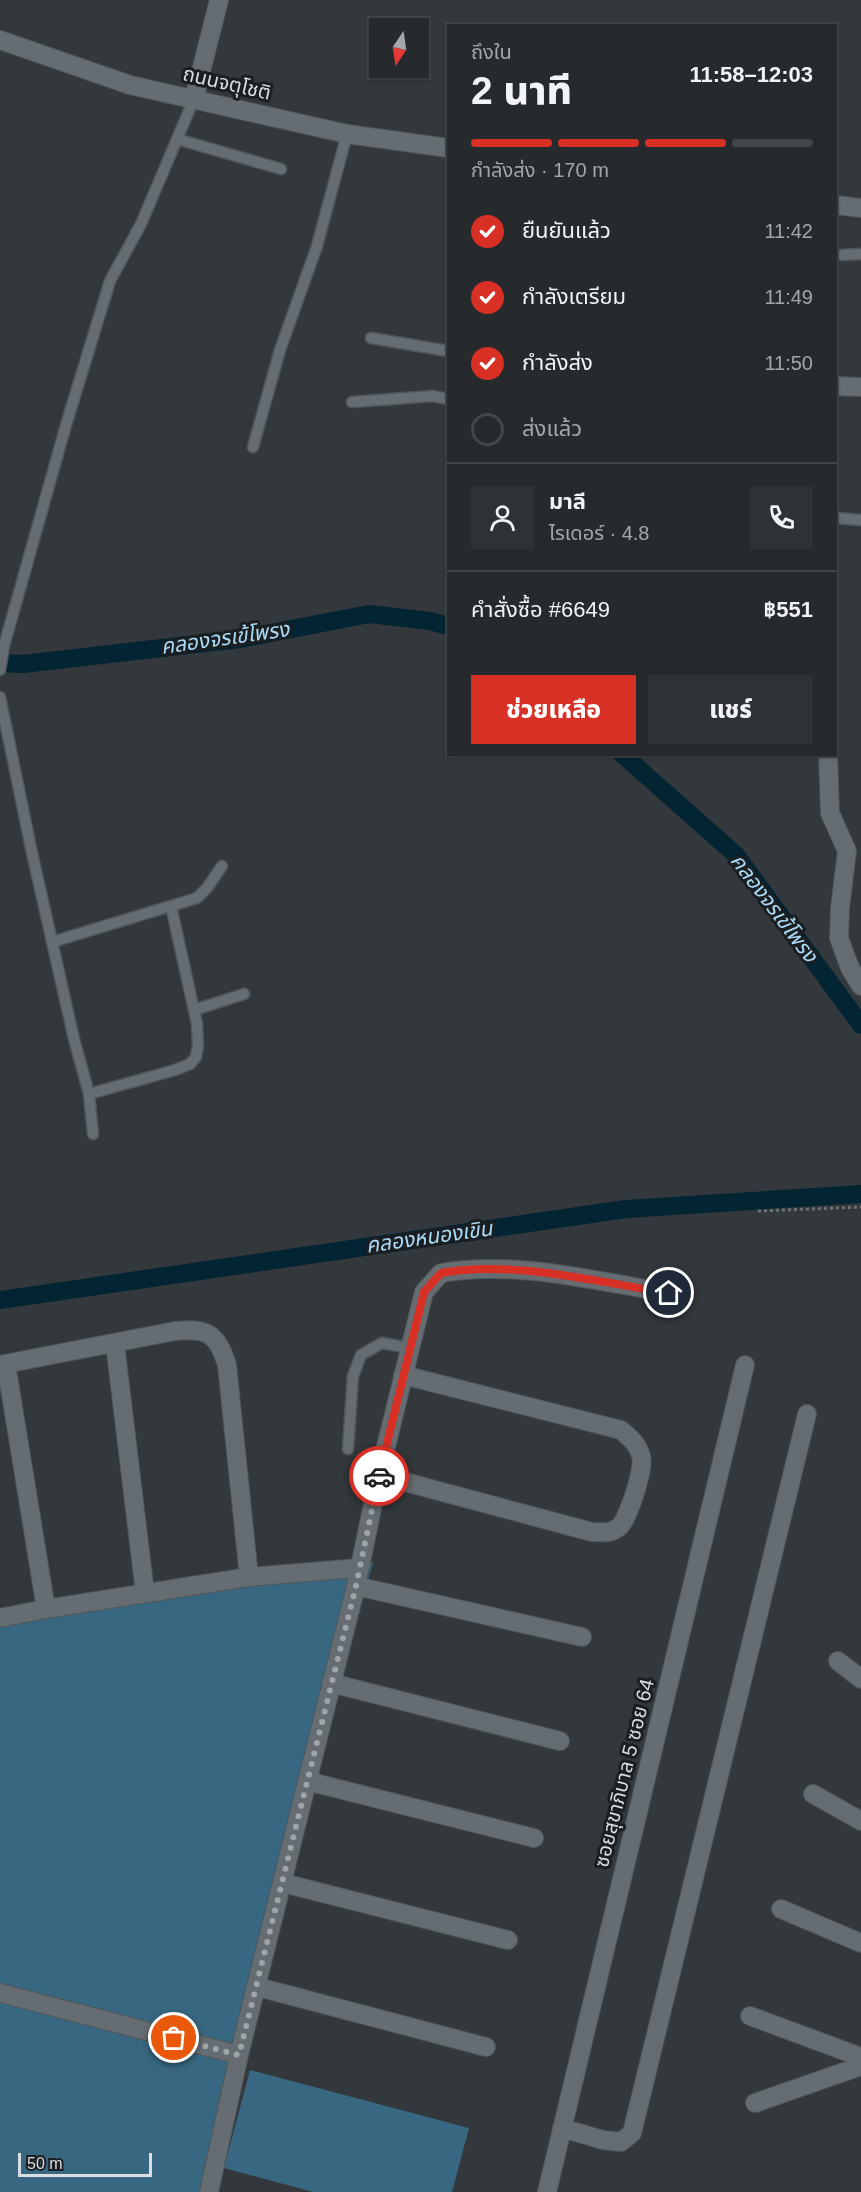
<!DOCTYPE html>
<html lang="th">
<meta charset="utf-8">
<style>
body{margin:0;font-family:Helvetica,"Noto Sans Thai",sans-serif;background:#2e3235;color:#f1f3f6;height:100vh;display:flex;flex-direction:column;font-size:22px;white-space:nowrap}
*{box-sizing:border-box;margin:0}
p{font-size:20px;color:#a4a7aa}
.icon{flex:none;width:33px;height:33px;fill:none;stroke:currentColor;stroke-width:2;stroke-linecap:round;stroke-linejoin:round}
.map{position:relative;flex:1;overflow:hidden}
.side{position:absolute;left:447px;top:24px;width:390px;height:732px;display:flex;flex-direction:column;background:#262a2d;border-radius:0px;box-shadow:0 2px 4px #0004,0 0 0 2px #424649}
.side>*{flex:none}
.needle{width:39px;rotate:193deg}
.buttons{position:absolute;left:369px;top:18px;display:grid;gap:12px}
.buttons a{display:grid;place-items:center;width:60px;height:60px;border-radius:0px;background:#262a2d;box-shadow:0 2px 4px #0004,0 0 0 2px #424649;font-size:30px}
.scale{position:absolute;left:18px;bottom:15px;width:134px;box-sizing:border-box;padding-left:6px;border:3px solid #dadee1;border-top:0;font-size:16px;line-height:21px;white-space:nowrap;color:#dadee1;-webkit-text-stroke:4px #1c1f21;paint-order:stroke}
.pin{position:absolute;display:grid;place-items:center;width:51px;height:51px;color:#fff;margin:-26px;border:3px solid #fff;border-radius:50%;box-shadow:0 2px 6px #0007}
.courier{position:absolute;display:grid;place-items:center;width:60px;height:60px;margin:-30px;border:4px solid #d93025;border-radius:50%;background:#fff;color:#222;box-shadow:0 2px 8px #0007}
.overview em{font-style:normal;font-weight:800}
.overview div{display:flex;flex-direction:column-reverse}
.overview{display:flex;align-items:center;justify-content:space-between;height:102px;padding:0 24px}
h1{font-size:39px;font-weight:800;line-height:45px}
.bar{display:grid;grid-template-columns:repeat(4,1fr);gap:9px 6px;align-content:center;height:72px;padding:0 24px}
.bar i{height:8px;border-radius:4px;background:#424649}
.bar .current{background:#d93025}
.bar p{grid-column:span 4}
.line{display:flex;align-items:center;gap:15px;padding:0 24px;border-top:2px solid #424649}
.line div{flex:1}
.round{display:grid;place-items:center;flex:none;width:63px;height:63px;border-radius:0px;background:#2e3235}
ol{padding:0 24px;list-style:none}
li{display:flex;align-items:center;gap:18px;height:66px}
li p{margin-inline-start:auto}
li .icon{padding:6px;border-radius:50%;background:#d93025;color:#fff;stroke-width:4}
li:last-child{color:#a4a7aa}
li i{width:33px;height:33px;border:3px solid #424649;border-radius:50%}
.primary-button{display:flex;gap:12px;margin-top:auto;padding:12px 24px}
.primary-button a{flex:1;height:69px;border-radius:0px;background:#d93025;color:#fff;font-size:24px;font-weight:800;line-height:69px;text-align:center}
.primary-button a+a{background:#2e3235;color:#f1f3f6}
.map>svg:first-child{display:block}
.green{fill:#386881}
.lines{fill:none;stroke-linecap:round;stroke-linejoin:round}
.canal{stroke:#032433;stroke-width:18}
.lane-casing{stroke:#4f5558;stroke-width:13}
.street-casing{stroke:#4f5558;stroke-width:20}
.secondary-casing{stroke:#4f5558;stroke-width:20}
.path{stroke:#6c7275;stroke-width:3;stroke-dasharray:3 3;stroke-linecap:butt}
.lane{stroke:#666d72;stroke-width:10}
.street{stroke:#666d72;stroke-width:18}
.secondary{stroke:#666d72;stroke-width:18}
.done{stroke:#9fa4a7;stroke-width:6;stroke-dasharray:0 10.8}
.route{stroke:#d93025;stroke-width:8}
.labels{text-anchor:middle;stroke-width:6;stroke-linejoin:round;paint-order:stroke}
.street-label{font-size:20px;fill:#dadee1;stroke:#1c1f21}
.water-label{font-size:21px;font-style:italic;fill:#aadcf9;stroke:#1c1f21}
</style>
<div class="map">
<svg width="861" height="2192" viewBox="0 0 861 2192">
<rect width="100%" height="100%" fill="#32383c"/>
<path class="green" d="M 373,1562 L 242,2052 L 209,2192 L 0,2192 L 0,1621 Z
M 250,2070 L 469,2128 L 452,2192 L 313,2192 L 224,2168 Z"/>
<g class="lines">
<path class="canal" d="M 0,663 L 23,664 L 240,639 L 369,614 L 430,621 L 448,626
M 622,754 L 736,855 L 861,1025
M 0,1300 L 626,1209 L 861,1194"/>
<defs>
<path id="lane" d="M 177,139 L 281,169
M 842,255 L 861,254
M 371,338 L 448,351
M 352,402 L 433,396 L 448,399
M 253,447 L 280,350 L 317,246 L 347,134
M 836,518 L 861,520
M 0,670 L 4,646 L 66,425 L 110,281 L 141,224 L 194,99
M 0,697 L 32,853 L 74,1039 L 89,1094 L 93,1134
M 52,942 L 197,898 L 207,888 L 222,866
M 194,1010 L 244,994
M 89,1094 L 175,1070 L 190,1064 L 196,1057 L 198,1046 L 197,1024 L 171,906
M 348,1449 L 353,1376 L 361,1355 L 382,1343 L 410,1348"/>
<path id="street" d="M 194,99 L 219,0
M 836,386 L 861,387
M 828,754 L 830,813 L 847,851 L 840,908 L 839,938 L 850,968 L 861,986
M 115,1344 L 145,1593
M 6,1364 L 46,1609
M 0,1365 L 175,1331 C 207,1328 217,1333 227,1365 L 249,1577
M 379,1475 L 592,1532 C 603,1532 611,1534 619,1527 C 628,1520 645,1467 641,1456 C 638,1444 630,1438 621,1430 L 403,1375
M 356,1586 L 582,1637
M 0,1618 L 46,1609 L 249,1577 L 359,1568
M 838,1661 L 861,1679
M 331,1683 L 560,1741
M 307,1781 L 534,1838
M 813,1794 L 861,1821
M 283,1883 L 508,1940
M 781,1909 L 861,1943
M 258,1987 L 486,2047
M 0,1993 L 239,2055
M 750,2016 L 861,2057
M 755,2103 L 861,2066
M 562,2128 L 603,2140 L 621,2142 L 632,2133 L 807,1414
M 209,2192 L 239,2055 L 356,1586 L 379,1475 L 424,1292 L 441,1273 C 516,1260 595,1281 669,1293
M 547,2192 L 745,1365"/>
<path id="secondary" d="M 0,40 L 130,85 L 347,134 L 448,148
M 836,205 L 861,208"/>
</defs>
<use href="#lane" class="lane-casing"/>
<use href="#street" class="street-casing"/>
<use href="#secondary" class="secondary-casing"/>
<path class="path" d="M 758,1211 L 861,1207"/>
<use href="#lane" class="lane"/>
<use href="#street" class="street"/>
<use href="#secondary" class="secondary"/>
</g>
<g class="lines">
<path class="done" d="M 174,2038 L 239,2055 L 356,1586 L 379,1476"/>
<path class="route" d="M 379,1476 L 424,1292 L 441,1273 C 514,1260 596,1282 669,1293"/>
</g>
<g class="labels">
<g class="street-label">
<text transform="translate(227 83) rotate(13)" y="7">ถนนจตุโชติ</text>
<text transform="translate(624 1773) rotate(-76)" y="7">ซอยสุขาภิบาล 5 ซอย 64</text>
</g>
<g class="water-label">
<text transform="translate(225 638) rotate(-8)" y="7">คลองจรเข้โพรง</text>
<text transform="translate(774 908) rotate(53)" y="7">คลองจรเข้โพรง</text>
<text transform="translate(429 1237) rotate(-8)" y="7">คลองหนองเขิน</text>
</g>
</g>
</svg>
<div class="buttons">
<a><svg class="needle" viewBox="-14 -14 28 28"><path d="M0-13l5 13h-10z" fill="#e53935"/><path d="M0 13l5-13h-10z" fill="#a4a7aa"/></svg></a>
</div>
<div class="scale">50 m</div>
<div class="pin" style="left:174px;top:2038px;background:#ea580c"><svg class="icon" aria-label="bag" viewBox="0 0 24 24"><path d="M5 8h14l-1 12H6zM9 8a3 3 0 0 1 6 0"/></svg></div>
<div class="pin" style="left:669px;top:1293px;background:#1f2937"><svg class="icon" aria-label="home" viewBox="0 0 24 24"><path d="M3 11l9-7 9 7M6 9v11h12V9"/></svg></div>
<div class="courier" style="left:379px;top:1476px"><svg class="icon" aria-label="car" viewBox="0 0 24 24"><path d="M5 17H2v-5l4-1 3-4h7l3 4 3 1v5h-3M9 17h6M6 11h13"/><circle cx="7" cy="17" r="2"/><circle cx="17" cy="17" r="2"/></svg></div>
<section class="side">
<div class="overview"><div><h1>2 นาที</h1><p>ถึงใน</p></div><em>11:58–12:03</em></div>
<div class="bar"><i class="current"></i><i class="current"></i><i class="current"></i><i></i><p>กำลังส่ง · 170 m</p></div>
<ol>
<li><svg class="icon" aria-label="check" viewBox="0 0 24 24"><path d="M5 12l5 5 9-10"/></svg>ยืนยันแล้ว<p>11:42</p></li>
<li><svg class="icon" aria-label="check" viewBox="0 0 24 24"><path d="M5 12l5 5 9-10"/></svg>กำลังเตรียม<p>11:49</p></li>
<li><svg class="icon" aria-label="check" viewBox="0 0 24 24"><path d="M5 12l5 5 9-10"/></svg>กำลังส่ง<p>11:50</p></li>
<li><i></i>ส่งแล้ว</li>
</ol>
<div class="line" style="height:108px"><a class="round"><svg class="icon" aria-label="person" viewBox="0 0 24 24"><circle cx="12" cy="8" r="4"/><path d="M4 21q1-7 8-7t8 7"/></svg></a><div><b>มาลี</b><p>ไรเดอร์ · 4.8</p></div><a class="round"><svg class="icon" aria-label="phone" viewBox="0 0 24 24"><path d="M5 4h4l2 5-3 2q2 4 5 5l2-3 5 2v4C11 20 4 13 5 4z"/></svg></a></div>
<div class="line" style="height:78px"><div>คำสั่งซื้อ #6649</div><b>฿551</b></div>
<div class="primary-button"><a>ช่วยเหลือ</a><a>แชร์</a></div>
</section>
</div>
